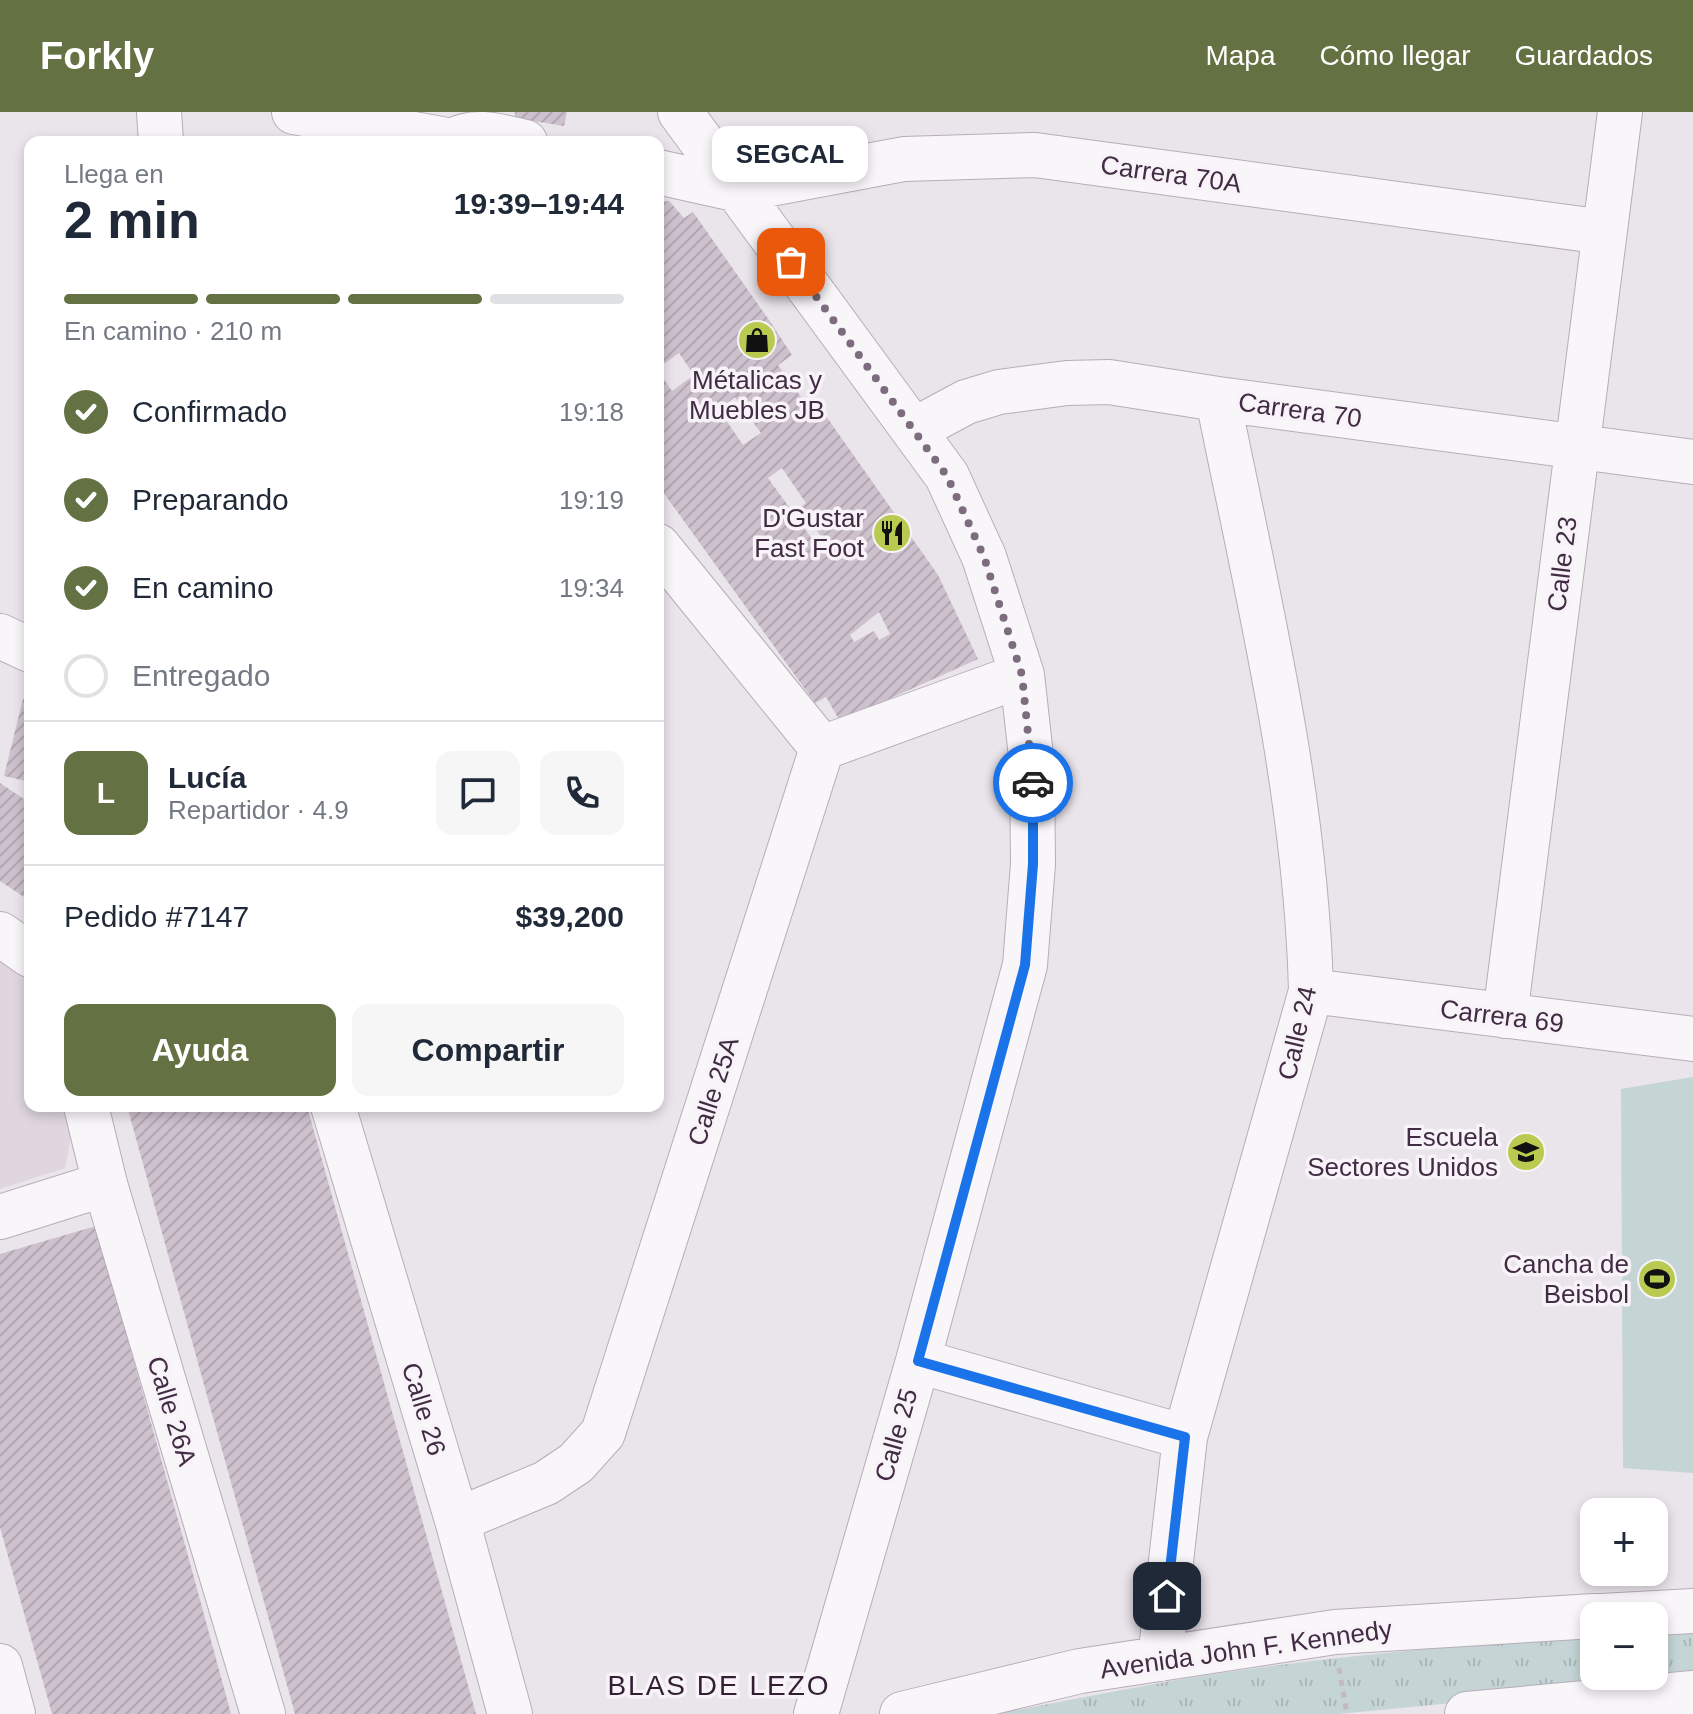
<!DOCTYPE html>
<html lang="es">
<meta charset="utf-8">
<style>
body{margin:0;font-family:Helvetica,sans-serif;background:#f6f6f7;color:#1f2937;height:100vh;display:flex;flex-direction:column;font-size:30px;white-space:nowrap}
*{box-sizing:border-box;margin:0}
p{font-size:26px;color:#747a83}
.icon{flex:none;width:44px;height:44px;fill:none;stroke:currentColor;stroke-width:2;stroke-linecap:round;stroke-linejoin:round}
.map{position:relative;flex:1;overflow:hidden}
.details{position:absolute;left:24px;top:24px;width:640px;height:976px;display:flex;flex-direction:column;background:#fff;border-radius:16px;box-shadow:0 4px 12px #0003}
.details>*{flex:none}
.controls{position:absolute;left:1580px;top:1386px;display:grid;gap:16px}
.controls a{display:grid;place-items:center;width:88px;height:88px;border-radius:16px;background:#fff;box-shadow:0 4px 12px #0003;font-size:40px}
.pin{position:absolute;display:grid;place-items:center;width:68px;height:68px;color:#fff;margin:-34px;border-radius:16px;box-shadow:0 4px 12px #0006}
.courier{position:absolute;display:grid;place-items:center;width:80px;height:80px;margin:-40px;border:6px solid #1a73e8;border-radius:50%;background:#fff;color:#222;box-shadow:0 2px 10px #0007}
.bubble{position:absolute;height:56px;border-radius:16px;background:#fff;box-shadow:0 4px 12px #0003;font-size:26px;font-weight:700;line-height:56px;text-align:center}
.overview em{font-style:normal;font-weight:700}
.overview div{display:flex;flex-direction:column-reverse}
.overview{display:flex;align-items:center;justify-content:space-between;height:136px;padding:0 40px}
h1{font-size:52px;font-weight:700;line-height:60px}
.bar{display:grid;grid-template-columns:repeat(4,1fr);gap:12px 8px;align-content:center;height:96px;padding:0 40px}
.bar i{height:10px;border-radius:6px;background:#e0e1e3}
.bar .selected{background:#647142}
.bar p{grid-column:span 4}
.line{display:flex;align-items:center;gap:20px;padding:0 40px;border-top:2px solid #e0e1e3}
.line div{flex:1}
.round{display:grid;place-items:center;flex:none;width:84px;height:84px;border-radius:16px;background:#f6f6f7}
ol{padding:0 40px;list-style:none}
li{display:flex;align-items:center;gap:24px;height:88px}
li p{margin-inline-start:auto}
li .icon{padding:8px;border-radius:50%;background:#647142;color:#fff;stroke-width:4}
li:last-child{color:#747a83}
li i{width:44px;height:44px;border:4px solid #e0e1e3;border-radius:50%}
.primary-button{display:flex;gap:16px;margin-top:auto;padding:16px 40px}
.primary-button a{flex:1;height:92px;border-radius:16px;background:#647142;color:#fff;font-size:32px;font-weight:700;line-height:92px;text-align:center}
.primary-button a+a{background:#f6f6f7;color:#1f2937}
header{display:flex;align-items:center;gap:48px;box-sizing:border-box;height:112px;padding:0 40px;background:#647142;color:#fff}
header strong{font-size:38px}
nav{display:flex;gap:44px;margin-inline-start:auto;font-size:28px}
.map>svg:first-child{display:block}
.built{fill:#dfd6e0}
.grass{fill:url(#grass-tufts)}
.garden{fill:#c5d4d5}
.building{fill:url(#building-hatch);fill-rule:evenodd}
.lines{fill:none;stroke-linecap:round;stroke-linejoin:round}
.minor-casing{stroke:#b7adb9;stroke-width:46}
.path{stroke:#c2b9c2;stroke-width:5;stroke-dasharray:6 6;stroke-linecap:butt}
.minor{stroke:#f9f6f9;stroke-width:44}
.done{stroke:#7c6c7e;stroke-width:8;stroke-dasharray:0 14.4}
.route{stroke:#1a73e8;stroke-width:10}
.labels{text-anchor:middle;stroke-width:7;stroke-linejoin:round;paint-order:stroke}
.street-label{font-size:26px;fill:#412c43;stroke:#f8f3f8}
.poi-label{font-size:26px;fill:#412c43;stroke:#f8f3f8;text-anchor:end}
.neighbourhood-label{font-size:28px;letter-spacing:2px;fill:#331e34;stroke:#f8f3f8}
</style>
<header>
<strong>Forkly</strong>
<nav><a>Mapa</a><a>Cómo llegar</a><a>Guardados</a></nav>
</header>
<div class="map">
<svg width="1693" height="1602" viewBox="0 0 1693 1602">
<defs>
<pattern id="grass-tufts" width="24" height="20" patternUnits="userSpaceOnUse" patternTransform="scale(2)"><rect width="24" height="20" fill="#c5d4d5"/><path d="M3 7l-1-3M5 7V3M7 7l1-3M15 17l-1-3M17 17v-4M19 17l1-3" fill="none" stroke="#aab6b8"/></pattern>
<pattern id="building-hatch" width="6" height="6" patternUnits="userSpaceOnUse" patternTransform="scale(2)"><rect width="6" height="6" fill="#cdc1ce"/><path d="M-1 1l2-2M0 6l6-6M5 7l2-2" fill="none" stroke="#b1a6b2"/></pattern>
</defs>
<rect width="100%" height="100%" fill="#eae4eb"/>
<path class="built" d="M 0,849 L 28,868 L 30,873 L 30,994 L 65,994 L 71,1025 L 65,1056 L 0,1077 Z"/>
<path class="grass" d="M 1693,1519 L 1693,1573 L 1514,1585 L 1338,1602 L 996,1602 C 1060,1590 1124,1577 1188,1566 C 1322,1545 1458,1533 1594,1525 L 1594,1564 L 1654,1564 L 1654,1521 Z"/>
<path class="garden" d="M 1693,965 L 1693,1361 L 1623,1356 L 1621,977 Z"/>
<path class="building" d="M 515,0 L 567,0 L 564,14 L 515,6 Z
M 669,89 L 684,106 L 693,100 L 769,208 L 792,243 L 778,253 L 814,303 L 821,297 L 938,463 L 978,547 L 840,609 L 826,585 L 815,591 L 658,373 L 658,259 L 672,279 L 694,263 L 679,241 L 658,256 L 658,90 ZM 735,285 L 761,321 L 743,333 L 719,298 ZM 782,356 L 806,391 L 801,395 L 827,433 L 820,438 L 768,366 ZM 879,500 L 890,522 L 879,528 L 874,519 L 854,530 L 850,523 Z
M 23,587 L 30,589 L 30,670 L 4,664 Z
M 0,671 L 30,691 L 30,789 L 0,769 Z
M 127,994 L 307,994 L 476,1602 L 295,1602 Z
M 96,1114 L 187,1440 L 231,1602 L 52,1602 L 0,1415 L 0,1142 Z"/>
<g class="lines">
<defs>
<path id="minor" d="M 159,0 L 161,30
M 294,0 L 452,29 C 476,16 499,24 525,30
M 680,0 L 947,364 L 984,445 L 1022,563 L 1032,653 L 1033,752 L 1025,853 L 918,1249 L 816,1602
M 658,60 L 739,78 L 904,47 L 1035,43 L 1604,120
M 914,318 L 966,290 L 999,280 L 1067,271 L 1109,270 L 1218,287 L 1693,350
M 658,434 L 822,636
M 0,524 L 30,538
M 822,636 L 1022,563
M 0,822 L 30,843
M 1311,879 L 1693,927
M 1505,904 L 1620,0
M 86,994 L 105,1072 L 263,1602
M 333,994 L 457,1408 L 510,1602
M 0,1105 L 105,1072
M 918,1249 L 1185,1325
M 457,1408 L 546,1371 L 576,1351 L 603,1321 L 822,636
M 1601,1504 L 1693,1499
M 1160,1547 L 1185,1325 L 1311,879 C 1306,680 1257,482 1218,287
M 0,1554 L 13,1602
M 902,1602 L 1080,1559 L 1335,1520 L 1594,1504
M 1467,1602 L 1693,1581"/>
</defs>
<use href="#minor" class="minor-casing"/>
<path class="path" d="M 1339,1556 L 1347,1602"/>
<use href="#minor" class="minor"/>
</g>
<g class="lines">
<path class="done" d="M 791,150 L 947,364 L 984,445 L 1022,563 L 1033,671"/>
<path class="route" d="M 1033,671 L 1033,752 L 1025,853 L 918,1249 L 1185,1325 L 1167,1484"/>
</g>
<defs>
<symbol id="shop-disc" viewBox="-11 -11 22 22"><circle r="9.5" fill="#b8ca4f" stroke="#f8f3f8"/><path d="M-5-2.5h2.3a2.7 3.5 0 0 1 5.4 0H5L5.5 6h-11ZM-1.5-2.5h3a1.5 2.3 0 0 0-3 0Z" fill="#111"/></symbol>
<symbol id="restaurant-disc" viewBox="-11 -11 22 22"><circle r="9.5" fill="#b8ca4f" stroke="#f8f3f8"/><path d="M-5-6h1v4h1v-4h1v4h1v-4h1v5L-1.5 .5V6h-2V.5L-5-1ZM5-6V6H3V1.5H1.5Q1.5-4 5-6Z" fill="#111"/></symbol>
<symbol id="school-disc" viewBox="-11 -11 22 22"><circle r="9.5" fill="#b8ca4f" stroke="#f8f3f8"/><path d="M0-5L7-2L0 1L-7-2ZM-4 1L0 2.5L4 1V4Q0 6-4 4Z" fill="#111"/></symbol>
<symbol id="stadium-disc" viewBox="-11 -11 22 22"><circle r="9.5" fill="#b8ca4f" stroke="#f8f3f8"/><path d="M0-5a6.5 5 0 1 0 0 10a6.5 5 0 1 0 0-10ZM-3.5-1.8h7v3.6h-7Z" fill="#111"/></symbol>
</defs>
<g fill-rule="evenodd">
<use href="#shop-disc" x="735" y="206" width="44" height="44"/>
<use href="#restaurant-disc" x="870" y="399" width="44" height="44"/>
<use href="#school-disc" x="1504" y="1018" width="44" height="44"/>
<use href="#stadium-disc" x="1635" y="1145" width="44" height="44"/>
</g>
<g class="labels">
<g class="street-label">
<text transform="translate(1171 62) rotate(8)" y="9">Carrera 70A</text>
<text transform="translate(1300 298) rotate(8)" y="9">Carrera 70</text>
<text transform="translate(1562 452) rotate(-83)" y="9">Calle 23</text>
<text transform="translate(1502 904) rotate(7)" y="9">Carrera 69</text>
<text transform="translate(1297 921) rotate(-77)" y="9">Calle 24</text>
<text transform="translate(713 979) rotate(-72)" y="9">Calle 25A</text>
<text transform="translate(424 1297) rotate(73)" y="9">Calle 26</text>
<text transform="translate(172 1299) rotate(73)" y="9">Calle 26A</text>
<text transform="translate(896 1323) rotate(-74)" y="9">Calle 25</text>
<text transform="translate(1246 1537) rotate(-8)" y="9">Avenida John F. Kennedy</text>
</g>
<g class="poi-label">
<text x="757" y="277" text-anchor="middle">Métalicas y<tspan x="757" dy="30">Muebles JB</tspan></text>
<text x="864" y="415">D'Gustar<tspan x="864" dy="30">Fast Foot</tspan></text>
<text x="1498" y="1034">Escuela<tspan x="1498" dy="30">Sectores Unidos</tspan></text>
<text x="1629" y="1161">Cancha de<tspan x="1629" dy="30">Beisbol</tspan></text>
</g>
<g class="neighbourhood-label">
<text x="719" y="1583">BLAS DE LEZO</text>
</g>
</g>
</svg>
<div class="controls">
<a>+</a>
<a>−</a>
</div>
<div class="pin" style="left:791px;top:150px;background:#ea580c"><svg class="icon" aria-label="bag" viewBox="0 0 24 24"><path d="M5 8h14l-1 12H6zM9 8a3 3 0 0 1 6 0"/></svg></div>
<div class="pin" style="left:1167px;top:1484px;background:#1f2937"><svg class="icon" aria-label="home" viewBox="0 0 24 24"><path d="M3 11l9-7 9 7M6 9v11h12V9"/></svg></div>
<div class="courier" style="left:1033px;top:671px"><svg class="icon" aria-label="car" viewBox="0 0 24 24"><path d="M5 17H2v-5l4-1 3-4h7l3 4 3 1v5h-3M9 17h6M6 11h13"/><circle cx="7" cy="17" r="2"/><circle cx="17" cy="17" r="2"/></svg></div>
<div class="bubble" style="left:712px;top:14px;width:156px">SEGCAL</div>
<section class="details">
<div class="overview"><div><h1>2 min</h1><p>Llega en</p></div><em>19:39–19:44</em></div>
<div class="bar"><i class="selected"></i><i class="selected"></i><i class="selected"></i><i></i><p>En camino · 210 m</p></div>
<ol>
<li><svg class="icon" aria-label="check" viewBox="0 0 24 24"><path d="M5 12l5 5 9-10"/></svg>Confirmado<p>19:18</p></li>
<li><svg class="icon" aria-label="check" viewBox="0 0 24 24"><path d="M5 12l5 5 9-10"/></svg>Preparando<p>19:19</p></li>
<li><svg class="icon" aria-label="check" viewBox="0 0 24 24"><path d="M5 12l5 5 9-10"/></svg>En camino<p>19:34</p></li>
<li><i></i>Entregado</li>
</ol>
<div class="line" style="height:144px"><b class="round" style="background:#647142;color:#fff">L</b><div><b>Lucía</b><p>Repartidor · 4.9</p></div><a class="round"><svg class="icon" aria-label="chat" viewBox="0 0 24 24"><path d="M4 5h16v11H9l-5 4z"/></svg></a><a class="round"><svg class="icon" aria-label="phone" viewBox="0 0 24 24"><path d="M5 4h4l2 5-3 2q2 4 5 5l2-3 5 2v4C11 20 4 13 5 4z"/></svg></a></div>
<div class="line" style="height:104px"><div>Pedido #7147</div><b>$39,200</b></div>
<div class="primary-button"><a>Ayuda</a><a>Compartir</a></div>
</section>
</div>
